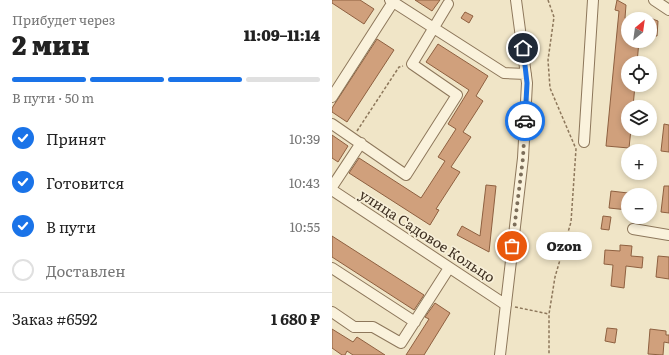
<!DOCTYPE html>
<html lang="ru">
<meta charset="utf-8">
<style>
body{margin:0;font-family:Literata,serif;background:#f6f6f6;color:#222;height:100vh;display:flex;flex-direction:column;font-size:15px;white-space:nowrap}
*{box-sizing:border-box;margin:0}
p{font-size:13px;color:#767676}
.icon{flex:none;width:22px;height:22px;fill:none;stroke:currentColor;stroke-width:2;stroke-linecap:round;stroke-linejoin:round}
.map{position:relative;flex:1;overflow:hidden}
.details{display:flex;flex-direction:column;background:#fff;width:332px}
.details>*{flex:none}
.needle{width:26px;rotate:29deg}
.controls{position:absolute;left:289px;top:12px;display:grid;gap:8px}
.controls a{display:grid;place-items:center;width:36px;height:36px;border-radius:50%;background:#fff;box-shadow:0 2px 6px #0003;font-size:20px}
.pin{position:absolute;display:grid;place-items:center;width:34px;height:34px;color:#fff;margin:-17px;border:2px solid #fff;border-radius:50%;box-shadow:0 1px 4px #0007}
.courier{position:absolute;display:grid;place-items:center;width:40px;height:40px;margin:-20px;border:3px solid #1a73e8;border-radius:50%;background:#fff;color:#222;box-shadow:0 1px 5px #0007}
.bubble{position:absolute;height:28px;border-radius:14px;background:#fff;box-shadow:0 2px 6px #0003;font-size:13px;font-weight:800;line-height:28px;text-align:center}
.headline em{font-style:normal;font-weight:800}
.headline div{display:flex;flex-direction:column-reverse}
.headline{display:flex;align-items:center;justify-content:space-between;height:68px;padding:0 12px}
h1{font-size:26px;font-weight:800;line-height:30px}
.bar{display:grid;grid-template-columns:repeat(4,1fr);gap:6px 4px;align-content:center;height:48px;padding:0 12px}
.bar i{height:5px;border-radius:3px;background:#e0e0e0}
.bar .current{background:#1a73e8}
.bar p{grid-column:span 4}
.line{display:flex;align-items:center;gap:10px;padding:0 12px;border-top:1px solid #e0e0e0}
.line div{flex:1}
ol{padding:0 12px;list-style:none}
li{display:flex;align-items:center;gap:12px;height:44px}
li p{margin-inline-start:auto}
li .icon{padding:4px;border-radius:50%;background:#1a73e8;color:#fff;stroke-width:4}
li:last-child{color:#767676}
li i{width:22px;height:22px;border:2px solid #e0e0e0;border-radius:50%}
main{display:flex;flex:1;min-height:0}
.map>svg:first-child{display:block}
.building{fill:#d0a07c;stroke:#8e6040}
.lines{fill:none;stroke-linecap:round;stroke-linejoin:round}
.minor-casing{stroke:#8d775b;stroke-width:12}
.path{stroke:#8d775b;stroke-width:1.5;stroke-dasharray:3 2;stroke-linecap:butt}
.minor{stroke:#faf2dc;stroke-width:10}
.done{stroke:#7c6e5a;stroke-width:4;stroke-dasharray:0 7.2}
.route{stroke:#1a73e8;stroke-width:5}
.labels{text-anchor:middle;stroke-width:3.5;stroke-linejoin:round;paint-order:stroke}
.street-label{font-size:14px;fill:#3d2e20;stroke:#f7efd8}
</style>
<main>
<section class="details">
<div class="headline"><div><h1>2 мин</h1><p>Прибудет через</p></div><em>11:09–11:14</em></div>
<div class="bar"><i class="current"></i><i class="current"></i><i class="current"></i><i></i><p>В пути · 50 m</p></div>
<ol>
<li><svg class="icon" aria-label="check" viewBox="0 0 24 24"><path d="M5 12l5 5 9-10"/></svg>Принят<p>10:39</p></li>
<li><svg class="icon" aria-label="check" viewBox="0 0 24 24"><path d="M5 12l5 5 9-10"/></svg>Готовится<p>10:43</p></li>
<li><svg class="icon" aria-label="check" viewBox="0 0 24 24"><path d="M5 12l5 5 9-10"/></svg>В пути<p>10:55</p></li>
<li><i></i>Доставлен</li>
</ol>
<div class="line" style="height:52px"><div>Заказ #6592</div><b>1 680 ₽</b></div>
</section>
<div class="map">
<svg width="337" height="355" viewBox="0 0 337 355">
<rect width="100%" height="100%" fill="#f0e5c7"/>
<path class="building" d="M 0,0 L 28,0 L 42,9 L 32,24 L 0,3 Z
M 83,0 L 108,0 L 100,11 Z
M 285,0 L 294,5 L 293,18 L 296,19 L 296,41 L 307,41 L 305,63 L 296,63 L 296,85 L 303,85 L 301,107 L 296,107 L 296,129 L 299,129 L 297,148 L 274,146 L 287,11 L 283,10 Z
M 133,12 L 141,16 L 137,23 L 129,18 Z
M 318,18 L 326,21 L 325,36 L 318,36 Z
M 45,39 L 62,50 L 15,122 L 0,112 L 0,108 Z
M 106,44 L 156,76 L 144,96 L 151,101 L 131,132 L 139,137 L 119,167 L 128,172 L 104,209 L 107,210 L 98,225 L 17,173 L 27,158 L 89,198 L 113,161 L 106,157 L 124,129 L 116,124 L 137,90 L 94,62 Z
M 332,124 L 337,125 L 337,152 L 329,151 Z
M 0,135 L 16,146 L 6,162 L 0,158 Z
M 154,185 L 164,186 L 157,252 L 125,235 L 130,226 L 148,236 Z
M 332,186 L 337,186 L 337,213 L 329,212 Z
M 279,191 L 296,193 L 296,210 L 277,208 Z
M 271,216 L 279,217 L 277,230 L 269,229 Z
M 0,236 L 92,295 L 82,310 L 0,257 Z
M 288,245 L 300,246 L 299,256 L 311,257 L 310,268 L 294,266 L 292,288 L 279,286 L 281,265 L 272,264 L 273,250 L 288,251 Z
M 326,256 L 337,257 L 337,279 L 324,277 Z
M 103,303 L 118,313 L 92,355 L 74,355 L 97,319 L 93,317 Z
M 275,328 L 285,329 L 283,343 L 273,341 Z
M 0,329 L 21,342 L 25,337 L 53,355 L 21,355 L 15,351 L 13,355 L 10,355 L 0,348 Z
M 318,329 L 334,331 L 334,335 L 337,335 L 337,343 L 332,342 L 331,355 L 316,354 Z"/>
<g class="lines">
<defs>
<path id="minor" d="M 58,0 L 172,73 L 194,74
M 322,0 L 337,10
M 0,97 L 61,2
M 0,124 L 74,175 L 125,95 L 80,64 L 116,4
M 252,142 L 261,0
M 0,187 L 29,143
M 0,190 L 174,305
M 301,229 L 337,235
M 0,268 L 83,322
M 0,312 L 22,327 L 41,327 L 69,343 L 117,268
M 168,355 L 191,158 L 195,83 L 184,0"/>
</defs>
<use href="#minor" class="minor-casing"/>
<path class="path" d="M 216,0 L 222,17 L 216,60 L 218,88 L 244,149 L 239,222 L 223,277 L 217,314 L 217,355
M 25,131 L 67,67 L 71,66
M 183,307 L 217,314"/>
<use href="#minor" class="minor"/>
</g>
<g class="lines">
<path class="done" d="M 180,246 L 191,158 L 193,121"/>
<path class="route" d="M 191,48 L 195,83 L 193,121"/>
</g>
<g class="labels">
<g class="street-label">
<text transform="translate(95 236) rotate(33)" y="5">улица Садовое Кольцо</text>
</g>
</g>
</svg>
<div class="controls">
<a><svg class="needle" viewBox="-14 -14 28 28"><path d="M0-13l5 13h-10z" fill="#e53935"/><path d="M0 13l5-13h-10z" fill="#767676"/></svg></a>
<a><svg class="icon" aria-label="locate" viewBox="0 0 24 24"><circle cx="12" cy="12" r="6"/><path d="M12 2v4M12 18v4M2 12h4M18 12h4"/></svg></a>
<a><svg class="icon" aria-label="layers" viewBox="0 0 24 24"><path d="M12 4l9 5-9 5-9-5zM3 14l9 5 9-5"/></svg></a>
<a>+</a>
<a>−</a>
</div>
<div class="pin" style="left:180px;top:246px;background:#ea580c"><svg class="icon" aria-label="bag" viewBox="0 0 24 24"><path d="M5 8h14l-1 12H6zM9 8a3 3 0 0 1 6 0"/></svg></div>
<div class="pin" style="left:191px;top:48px;background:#1f2937"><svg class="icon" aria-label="home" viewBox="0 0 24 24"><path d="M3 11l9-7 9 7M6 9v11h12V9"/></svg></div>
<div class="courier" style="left:193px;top:121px"><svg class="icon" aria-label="car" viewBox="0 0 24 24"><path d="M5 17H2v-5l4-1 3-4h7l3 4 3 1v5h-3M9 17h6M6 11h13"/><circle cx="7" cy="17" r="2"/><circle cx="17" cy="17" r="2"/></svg></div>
<div class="bubble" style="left:204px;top:232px;width:56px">Ozon</div>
</div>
</main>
